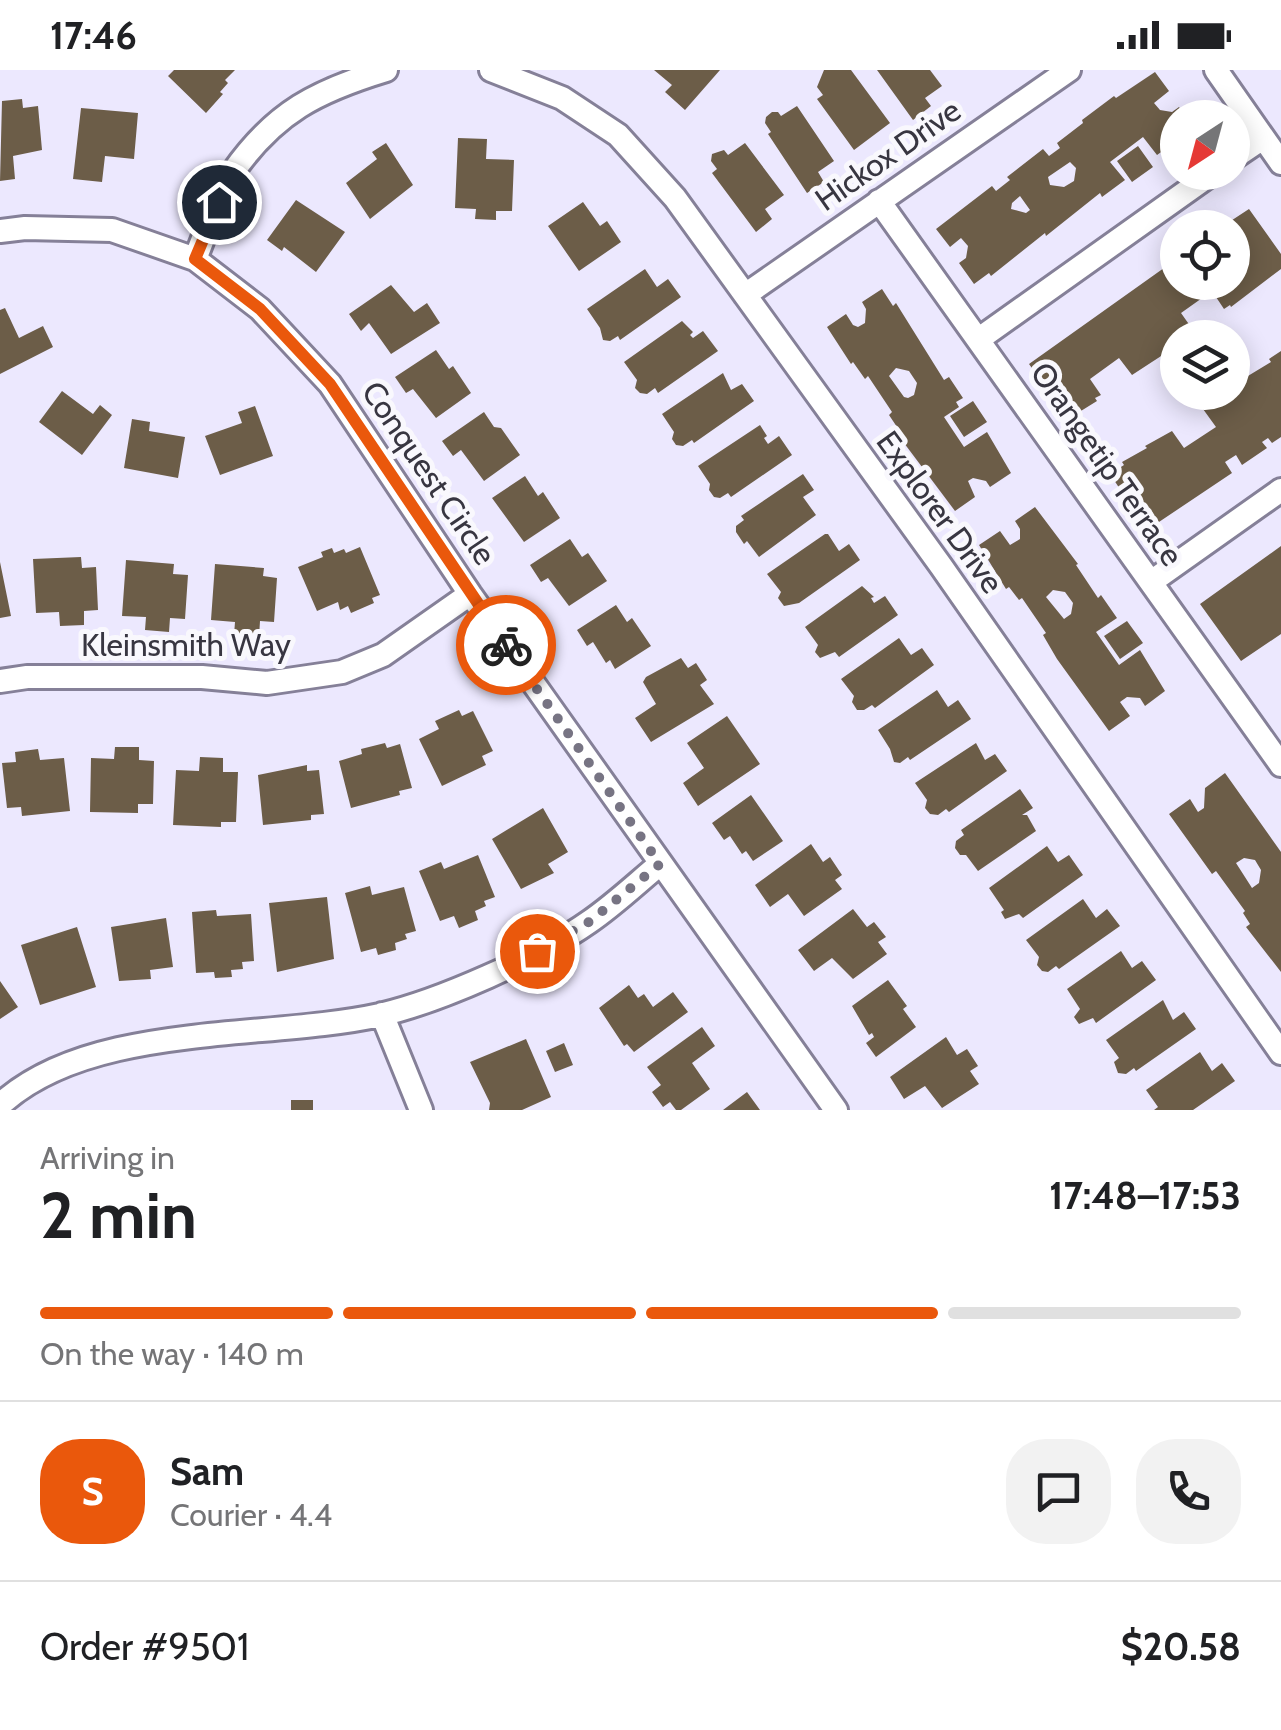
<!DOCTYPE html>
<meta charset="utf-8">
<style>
body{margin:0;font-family:Cabin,sans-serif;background:#f2f2f2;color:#202124;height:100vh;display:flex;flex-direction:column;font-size:38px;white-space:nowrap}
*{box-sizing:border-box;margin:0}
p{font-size:32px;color:#757577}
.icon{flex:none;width:55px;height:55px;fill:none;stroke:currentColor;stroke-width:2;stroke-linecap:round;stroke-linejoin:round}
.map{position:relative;height:1040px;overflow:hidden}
.sheet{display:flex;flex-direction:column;background:#fff;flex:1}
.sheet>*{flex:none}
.needle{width:65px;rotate:216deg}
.fabs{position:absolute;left:1160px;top:30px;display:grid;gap:20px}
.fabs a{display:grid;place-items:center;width:90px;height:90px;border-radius:50%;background:#fff;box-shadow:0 5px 25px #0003;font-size:50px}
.pin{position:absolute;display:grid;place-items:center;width:85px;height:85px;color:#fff;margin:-42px;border:5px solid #fff;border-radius:50%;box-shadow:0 2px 10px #0007}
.courier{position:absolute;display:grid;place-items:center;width:100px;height:100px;margin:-50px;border:8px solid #ea580c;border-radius:50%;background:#fff;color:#222;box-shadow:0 2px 12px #0007}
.headline em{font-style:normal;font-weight:800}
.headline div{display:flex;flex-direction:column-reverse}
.headline{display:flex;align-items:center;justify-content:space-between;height:170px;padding:0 40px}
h1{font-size:65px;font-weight:800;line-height:75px}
.bar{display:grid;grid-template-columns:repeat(4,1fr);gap:15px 10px;align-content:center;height:120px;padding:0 40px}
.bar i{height:12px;border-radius:8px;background:#e0e0e0}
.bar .on{background:#ea580c}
.bar p{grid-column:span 4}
.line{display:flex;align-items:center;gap:25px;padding:0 40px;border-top:2px solid #e0e0e0}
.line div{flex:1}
.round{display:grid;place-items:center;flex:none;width:105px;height:105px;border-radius:40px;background:#f2f2f2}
.status{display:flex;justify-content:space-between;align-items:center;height:70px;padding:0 50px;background:#fff;direction:ltr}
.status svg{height:28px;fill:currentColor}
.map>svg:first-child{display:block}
.building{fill:#6c5d48;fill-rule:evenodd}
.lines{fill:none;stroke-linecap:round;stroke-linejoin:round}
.minor-casing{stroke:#858098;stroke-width:28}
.minor{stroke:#fff;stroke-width:22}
.done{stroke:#777483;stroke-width:10;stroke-dasharray:0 18}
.route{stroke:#ea580c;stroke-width:12}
.labels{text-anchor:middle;stroke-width:10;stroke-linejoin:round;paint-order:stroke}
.street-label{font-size:32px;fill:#383641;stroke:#f9f8fd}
</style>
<div class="status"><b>17:46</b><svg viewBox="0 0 49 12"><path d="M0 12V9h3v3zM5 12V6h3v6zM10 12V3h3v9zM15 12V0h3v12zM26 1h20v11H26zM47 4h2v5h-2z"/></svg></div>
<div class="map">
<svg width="1281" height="1040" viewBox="0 0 1281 1040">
<rect width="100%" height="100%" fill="#ece8fe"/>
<path class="building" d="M 174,0 L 235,0 L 225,10 L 228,13 L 220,22 L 223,24 L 206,43 L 168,6 Z
M 654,0 L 720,0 L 685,40 L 665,22 L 672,15 Z
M 824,0 L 851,0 L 890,53 L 854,80 L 817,29 L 823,25 L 817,17 Z
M 877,0 L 930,0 L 942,16 L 925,28 L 931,36 L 913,50 Z
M 1155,2 L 1169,21 L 1154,33 L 1160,40 L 1172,42 L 1179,37 L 1187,48 L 1178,48 L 1178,70 L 1157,85 L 1143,67 L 1110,92 L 1125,110 L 1102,127 L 1100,123 L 1046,166 L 1045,163 L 991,206 L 989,203 L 974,214 L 959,193 L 966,188 L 968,176 L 961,168 L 950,177 L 936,159 L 992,116 L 996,121 L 1010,110 L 1007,107 L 1043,79 L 1049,86 L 1060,78 L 1057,73 L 1083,53 L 1082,50 L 1114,26 L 1116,28 ZM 1070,92 L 1076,98 L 1074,111 L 1064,117 L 1050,115 L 1048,107 ZM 1020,126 L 1030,140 L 1026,143 L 1011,139 L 1012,133 Z
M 22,29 L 23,38 L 38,36 L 42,80 L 13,86 L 15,109 L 0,111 L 2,31 Z
M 797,36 L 834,91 L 818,102 L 824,112 L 807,123 L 768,64 L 771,62 L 765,53 L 766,47 L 772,42 L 778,42 L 781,46 Z
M 81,38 L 138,43 L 134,89 L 105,86 L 102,112 L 73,109 Z
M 458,68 L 487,69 L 486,89 L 514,90 L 512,141 L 496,141 L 496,150 L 475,149 L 476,139 L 455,138 Z
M 386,73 L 413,115 L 370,149 L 346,113 L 377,89 L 372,82 Z
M 745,73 L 784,125 L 765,139 L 772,149 L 756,162 L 712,103 L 717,99 L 711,91 L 712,84 L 724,80 L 728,85 Z
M 1138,76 L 1153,97 L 1132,112 L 1117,91 Z
M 296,130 L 345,162 L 316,202 L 284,177 L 282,181 L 267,170 Z
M 583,132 L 600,156 L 607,151 L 621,172 L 579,201 L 548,156 Z
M 1249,139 L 1281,184 L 1281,199 L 1231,237 L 1230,235 L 1224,239 L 1212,221 L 1181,243 L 1193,260 L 1178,268 L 1178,275 L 1132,305 L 1119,288 L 1090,309 L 1101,325 L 1095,328 L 1097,331 L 1068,349 L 1029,294 L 1178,188 L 1178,212 L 1232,212 L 1232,158 L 1220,158 Z
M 645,199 L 657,217 L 668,209 L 681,227 L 620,270 L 618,266 L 610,271 L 603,270 L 600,258 L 587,239 Z
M 391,215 L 414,242 L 427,233 L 440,253 L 391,284 L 369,253 L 361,261 L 349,244 Z
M 882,219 L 893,236 L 896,233 L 944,310 L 949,307 L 963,328 L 956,332 L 959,337 L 944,347 L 964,377 L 987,362 L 1011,403 L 990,417 L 986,411 L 973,408 L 968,411 L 975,427 L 955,441 L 904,373 L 907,372 L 889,345 L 892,342 L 868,306 L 865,309 L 853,292 L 851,294 L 827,257 L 846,244 L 853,255 L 858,257 L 865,253 L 866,239 L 862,232 ZM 896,298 L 909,301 L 917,313 L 914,325 L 908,328 L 904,327 L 889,306 Z
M 5,238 L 19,268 L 43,256 L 53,277 L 0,304 L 0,240 Z
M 682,251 L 693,262 L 690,265 L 693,268 L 703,261 L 718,281 L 658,323 L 655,318 L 647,324 L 640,323 L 635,318 L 637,310 L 624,292 Z
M 436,280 L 449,299 L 453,296 L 471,323 L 436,348 L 413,319 L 406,323 L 395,307 Z
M 1281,281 L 1281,367 L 1272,373 L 1268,368 L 1262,372 L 1267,378 L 1242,395 L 1236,385 L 1225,392 L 1232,403 L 1147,460 L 1110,404 L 1124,395 L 1122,392 L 1147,378 L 1145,376 L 1172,361 L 1184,378 L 1216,357 L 1203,339 L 1206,334 L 1219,325 L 1221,327 L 1232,322 L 1240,314 L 1238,312 L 1271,292 L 1269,289 Z
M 723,303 L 731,320 L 742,314 L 754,331 L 694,373 L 692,370 L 683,376 L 676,375 L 672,369 L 674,362 L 662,344 Z
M 62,321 L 93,344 L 100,335 L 112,345 L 82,385 L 39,352 Z
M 973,331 L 987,352 L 964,367 L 950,346 Z
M 255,336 L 273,386 L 220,405 L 205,366 L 242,353 L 238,342 Z
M 484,342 L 494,357 L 501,358 L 520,385 L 484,411 L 461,380 L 453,386 L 442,371 Z
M 132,349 L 150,352 L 149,361 L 185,367 L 178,408 L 124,398 Z
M 760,355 L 767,366 L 764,368 L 768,374 L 779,366 L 792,385 L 731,427 L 728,423 L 720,428 L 714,427 L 709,420 L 710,414 L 698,396 Z
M 803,404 L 814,420 L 803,427 L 816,445 L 759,487 L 747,471 L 744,474 L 736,462 L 736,456 L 744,450 L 741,446 Z
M 525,406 L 538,426 L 543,422 L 560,448 L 524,472 L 492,428 Z
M 1035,437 L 1078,494 L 1076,495 L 1098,528 L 1101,525 L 1117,548 L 1096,562 L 1119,595 L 1140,580 L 1165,621 L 1145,636 L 1140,628 L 1127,627 L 1120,632 L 1130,646 L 1109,661 L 1057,589 L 1043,565 L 1046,563 L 1022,528 L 1019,530 L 1009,517 L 1006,519 L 979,475 L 1000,461 L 1010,475 L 1020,469 L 1020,459 L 1015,451 ZM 1053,520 L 1065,522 L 1073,533 L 1071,544 L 1064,549 L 1046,527 Z
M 825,464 L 828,464 L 839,481 L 849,474 L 860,490 L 799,533 L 784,536 L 778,528 L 781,522 L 767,504 Z
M 570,469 L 582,487 L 588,483 L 607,511 L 569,536 L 548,508 L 541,512 L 530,495 Z
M 1281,476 L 1281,564 L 1241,591 L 1200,534 Z
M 360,477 L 380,525 L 372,528 L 374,533 L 351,543 L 348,536 L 340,540 L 338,532 L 317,541 L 298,497 L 323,487 L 321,482 L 332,478 L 334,483 L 344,479 L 346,483 Z
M 81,487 L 82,498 L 96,497 L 98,540 L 84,541 L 84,555 L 60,556 L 59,542 L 36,543 L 33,489 Z
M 126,490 L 174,494 L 173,504 L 188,505 L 185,549 L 170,548 L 169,562 L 145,560 L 146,547 L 122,546 Z
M 0,492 L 11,546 L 0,548 Z
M 215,494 L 264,498 L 263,506 L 277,508 L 274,552 L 260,551 L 259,567 L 234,565 L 235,552 L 211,550 Z
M 862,516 L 874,527 L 871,528 L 874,533 L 885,526 L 898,545 L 839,587 L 835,582 L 820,588 L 815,582 L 818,575 L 805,557 Z
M 616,535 L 627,552 L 632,548 L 651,576 L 615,599 L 610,590 L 606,593 L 593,572 L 587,576 L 577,560 Z
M 1127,551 L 1143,573 L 1120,589 L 1104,566 Z
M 899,568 L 911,585 L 922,578 L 934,595 L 875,638 L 872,635 L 864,640 L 857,640 L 852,632 L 854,626 L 841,609 Z
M 681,588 L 688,598 L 696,593 L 707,610 L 700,615 L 714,634 L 651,672 L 635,648 L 656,634 L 643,612 L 646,607 Z
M 937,620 L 948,637 L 958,630 L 971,649 L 910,690 L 908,687 L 900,693 L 894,692 L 890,679 L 878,660 Z
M 459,640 L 462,646 L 473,641 L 493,681 L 482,686 L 486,695 L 442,716 L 419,669 L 439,659 L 435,651 Z
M 727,646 L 760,694 L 698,736 L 683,713 L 704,698 L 687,673 Z
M 385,673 L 387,678 L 400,674 L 412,718 L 399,721 L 400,725 L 351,738 L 339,691 L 362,684 L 361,679 Z
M 976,673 L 985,690 L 995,684 L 1007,701 L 949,742 L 946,739 L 938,745 L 930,744 L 925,738 L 927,730 L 915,713 Z
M 115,677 L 139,677 L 139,690 L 154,691 L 153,734 L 138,734 L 138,743 L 90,742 L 91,688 L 114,689 Z
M 38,679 L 40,690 L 64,688 L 70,741 L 22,746 L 21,737 L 7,738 L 2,693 L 16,692 L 15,682 Z
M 200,687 L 223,688 L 223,702 L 238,702 L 236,752 L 221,752 L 221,757 L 173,755 L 176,700 L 199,701 Z
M 307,695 L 307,701 L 319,700 L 324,744 L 311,745 L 311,750 L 263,755 L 258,705 Z
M 1225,703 L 1281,782 L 1281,902 L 1246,857 L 1250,854 L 1243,843 L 1245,841 L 1216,801 L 1212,804 L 1169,744 L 1190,729 L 1198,742 L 1204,738 L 1205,718 ZM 1244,788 L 1255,790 L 1261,800 L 1259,813 L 1252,818 L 1236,793 Z
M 1020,719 L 1033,738 L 1022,745 L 1027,745 L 1036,761 L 978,801 L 966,785 L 960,785 L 955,778 L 956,771 L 964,765 L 961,760 Z
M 751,725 L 783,771 L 753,791 L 746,781 L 742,784 L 730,766 L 724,770 L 712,753 Z
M 543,738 L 568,782 L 548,794 L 554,803 L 521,819 L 492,769 Z
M 811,774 L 823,792 L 830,787 L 842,805 L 835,810 L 842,819 L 804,846 L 788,824 L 770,837 L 755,815 Z
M 1047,776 L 1058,792 L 1069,785 L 1083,805 L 1023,848 L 1019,844 L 1005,849 L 1001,842 L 1004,840 L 989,818 Z
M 478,785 L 495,827 L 484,831 L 486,836 L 475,841 L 478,850 L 459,858 L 454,846 L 440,851 L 419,801 L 441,792 L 444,799 Z
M 370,816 L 372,825 L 404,817 L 416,861 L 405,864 L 407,869 L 395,873 L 396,880 L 378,885 L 376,878 L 361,882 L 345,823 Z
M 327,827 L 334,889 L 277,902 L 269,833 Z
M 1083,829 L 1096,848 L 1107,839 L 1120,856 L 1059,899 L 1056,896 L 1048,902 L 1042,901 L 1037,895 L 1039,887 L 1026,870 Z
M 853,839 L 867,857 L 874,852 L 886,867 L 878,872 L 887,884 L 853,909 L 832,888 L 814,901 L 798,880 Z
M 216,840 L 217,846 L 251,844 L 254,891 L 242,892 L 243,899 L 231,900 L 232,907 L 215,908 L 214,902 L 196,903 L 192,842 Z
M 166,848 L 173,897 L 150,900 L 151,909 L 119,911 L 111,857 Z
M 77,857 L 96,917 L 40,935 L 21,875 Z
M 1121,881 L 1132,898 L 1142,891 L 1156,910 L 1096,953 L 1093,948 L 1079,954 L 1074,947 L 1080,939 L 1067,919 Z
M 888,910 L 907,936 L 903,939 L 916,957 L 876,987 L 866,973 L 874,967 L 872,963 L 869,965 L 852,936 Z
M 0,911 L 18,937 L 0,949 Z
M 629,915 L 638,928 L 644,924 L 653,937 L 673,922 L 688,942 L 634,982 L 627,974 L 624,976 L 599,938 Z
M 1163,930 L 1173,950 L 1184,942 L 1196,959 L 1136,1001 L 1134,998 L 1126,1004 L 1118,1003 L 1114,992 L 1119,988 L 1106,970 Z
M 702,957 L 715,976 L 692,993 L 710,1019 L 681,1040 L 676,1040 L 670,1032 L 663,1037 L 652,1022 L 661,1015 L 647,997 Z
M 946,967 L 957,985 L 967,979 L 978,996 L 970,1001 L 979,1014 L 942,1038 L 925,1016 L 904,1029 L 890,1007 Z
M 526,969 L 551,1027 L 522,1040 L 489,1040 L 490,1033 L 470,992 Z
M 564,973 L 573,995 L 555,1002 L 546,981 Z
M 1200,982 L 1212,1001 L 1222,993 L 1235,1011 L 1193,1040 L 1154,1040 L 1158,1037 L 1146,1020 Z
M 747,1022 L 760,1040 L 723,1040 Z
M 291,1030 L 313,1030 L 313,1040 L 291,1040 Z"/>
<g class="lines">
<defs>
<path id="minor" d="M 491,0 L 562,28 L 618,65 L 675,128 L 941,496 L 1281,983
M 1216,0 L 1281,93
M 1232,89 L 1263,68
M 879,131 L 1281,695
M 0,161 L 25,158 L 112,160 L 195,189 L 260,239 L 330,314 L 470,524 L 836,1040
M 195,189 C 207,161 216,127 233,102 C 275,42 317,21 386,0
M 745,225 L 1069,0
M 979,269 L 1214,102
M 1151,512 L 1281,420
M 0,611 L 27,607 L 202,607 L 267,613 L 342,602 L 383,585 L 470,524
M 382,944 L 421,1040
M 0,1035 C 89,952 267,970 380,945 C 440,931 539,887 589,852 C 614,835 637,813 660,794"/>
</defs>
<use href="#minor" class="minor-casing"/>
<use href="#minor" class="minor"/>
</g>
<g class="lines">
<path class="done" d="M 506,575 L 660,794 L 589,852 L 537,881"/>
<path class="route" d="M 219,132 L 195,189 L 260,239 L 330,314 L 506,575"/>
</g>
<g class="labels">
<g class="street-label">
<text transform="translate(888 85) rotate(-35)" y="11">Hickox Drive</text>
<text transform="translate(1107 394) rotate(55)" y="11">Orangetip Terrace</text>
<text transform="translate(429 403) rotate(56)" y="11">Conquest Circle</text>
<text transform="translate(940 442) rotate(54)" y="11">Explorer Drive</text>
<text x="186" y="586">Kleinsmith Way</text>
</g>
</g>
</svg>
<div class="fabs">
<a><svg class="needle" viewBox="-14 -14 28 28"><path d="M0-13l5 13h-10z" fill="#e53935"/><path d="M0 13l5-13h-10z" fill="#757577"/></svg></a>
<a><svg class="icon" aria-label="locate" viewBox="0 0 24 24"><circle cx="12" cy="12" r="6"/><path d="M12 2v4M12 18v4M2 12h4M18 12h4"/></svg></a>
<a><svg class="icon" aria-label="layers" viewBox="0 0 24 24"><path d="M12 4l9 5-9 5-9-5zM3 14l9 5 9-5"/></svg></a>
</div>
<div class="pin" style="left:537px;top:881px;background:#ea580c"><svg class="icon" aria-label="bag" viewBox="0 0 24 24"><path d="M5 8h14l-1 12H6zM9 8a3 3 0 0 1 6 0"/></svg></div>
<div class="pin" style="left:219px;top:132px;background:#1f2937"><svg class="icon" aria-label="home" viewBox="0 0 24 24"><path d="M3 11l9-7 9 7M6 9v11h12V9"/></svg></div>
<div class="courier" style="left:506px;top:575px"><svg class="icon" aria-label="bike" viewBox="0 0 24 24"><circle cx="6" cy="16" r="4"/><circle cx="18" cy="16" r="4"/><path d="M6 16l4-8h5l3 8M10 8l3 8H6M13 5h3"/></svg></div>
</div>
<section class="sheet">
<div class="headline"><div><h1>2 min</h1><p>Arriving in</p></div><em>17:48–17:53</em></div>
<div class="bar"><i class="on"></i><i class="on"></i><i class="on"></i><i></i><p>On the way · 140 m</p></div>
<div class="line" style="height:180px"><b class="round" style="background:#ea580c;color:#fff">S</b><div><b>Sam</b><p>Courier · 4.4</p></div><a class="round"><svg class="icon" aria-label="chat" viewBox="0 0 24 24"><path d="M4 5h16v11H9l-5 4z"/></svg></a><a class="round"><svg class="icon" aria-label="phone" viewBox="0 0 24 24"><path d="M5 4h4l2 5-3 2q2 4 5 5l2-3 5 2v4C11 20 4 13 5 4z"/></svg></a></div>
<div class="line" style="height:130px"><div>Order #9501</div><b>$20.58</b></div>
</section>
